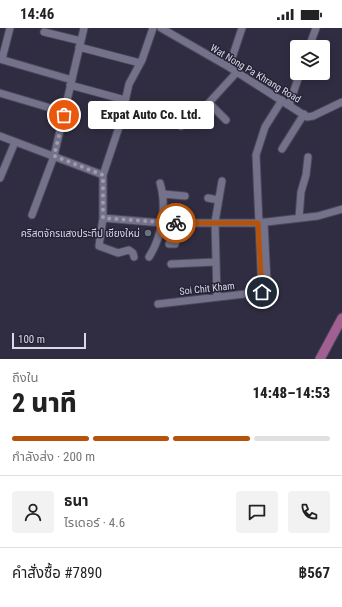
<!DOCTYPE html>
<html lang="th">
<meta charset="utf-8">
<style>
body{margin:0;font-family:"Roboto Condensed","Noto Sans Thai",sans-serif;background:#f2f2f2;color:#222;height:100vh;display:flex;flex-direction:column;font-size:15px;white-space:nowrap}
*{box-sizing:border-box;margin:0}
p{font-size:13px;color:#767676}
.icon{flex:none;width:22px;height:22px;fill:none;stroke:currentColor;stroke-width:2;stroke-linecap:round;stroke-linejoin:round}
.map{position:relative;height:331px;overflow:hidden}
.sheet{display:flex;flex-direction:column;background:#fff;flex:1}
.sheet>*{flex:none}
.tools{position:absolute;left:290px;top:12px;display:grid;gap:8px}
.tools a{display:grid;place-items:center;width:40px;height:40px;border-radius:4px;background:#fff;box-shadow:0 2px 10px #0003;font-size:20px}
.scale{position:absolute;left:12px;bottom:10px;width:74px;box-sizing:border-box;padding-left:4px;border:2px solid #d9d8e6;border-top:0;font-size:11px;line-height:14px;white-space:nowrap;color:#d9d8e6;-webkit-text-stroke:3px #262337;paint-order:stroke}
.pin{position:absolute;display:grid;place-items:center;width:34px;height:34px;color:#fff;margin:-17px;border:2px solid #fff;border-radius:50%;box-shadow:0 1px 4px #0007}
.courier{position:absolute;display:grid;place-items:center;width:40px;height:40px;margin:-20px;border:3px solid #b45309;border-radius:50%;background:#fff;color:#222;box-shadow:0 1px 5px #0007}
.bubble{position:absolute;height:28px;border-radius:4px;background:#fff;box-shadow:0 2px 10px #0003;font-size:13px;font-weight:800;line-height:28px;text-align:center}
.summary em{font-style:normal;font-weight:800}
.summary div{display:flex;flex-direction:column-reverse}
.summary{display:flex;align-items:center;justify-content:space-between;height:68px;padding:0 12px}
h1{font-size:26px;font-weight:800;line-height:30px}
.bar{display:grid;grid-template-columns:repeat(4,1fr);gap:6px 4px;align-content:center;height:48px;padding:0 12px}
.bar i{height:5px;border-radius:3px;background:#e0e0e0}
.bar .active{background:#b45309}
.bar p{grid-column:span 4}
.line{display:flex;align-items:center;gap:10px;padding:0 12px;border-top:1px solid #e0e0e0}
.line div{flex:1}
.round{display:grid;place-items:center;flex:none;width:42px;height:42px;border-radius:4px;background:#f2f2f2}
.status{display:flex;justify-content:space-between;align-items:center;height:28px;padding:0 20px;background:#fff;direction:ltr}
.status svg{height:11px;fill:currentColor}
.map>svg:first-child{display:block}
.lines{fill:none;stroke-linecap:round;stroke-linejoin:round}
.minor-casing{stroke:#4a4859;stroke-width:9}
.major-casing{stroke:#4a4859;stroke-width:11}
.minor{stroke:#74728a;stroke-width:7}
.major{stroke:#a26092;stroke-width:9}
.done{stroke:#9e9cad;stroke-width:4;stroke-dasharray:0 7.2}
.route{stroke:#b45309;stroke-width:5}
.worship-dot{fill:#6b7280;stroke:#262337;stroke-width:1.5}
.labels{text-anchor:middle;stroke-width:3;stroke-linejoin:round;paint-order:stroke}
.street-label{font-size:10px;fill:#d9d8e6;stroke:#262337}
.poi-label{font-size:10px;fill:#d9d8e6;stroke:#262337;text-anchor:end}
</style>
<div class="status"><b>14:46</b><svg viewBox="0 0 49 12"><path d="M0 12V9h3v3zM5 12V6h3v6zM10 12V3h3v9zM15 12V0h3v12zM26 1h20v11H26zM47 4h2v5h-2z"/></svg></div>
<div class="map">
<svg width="342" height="331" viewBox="0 0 342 331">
<rect width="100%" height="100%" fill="#302d42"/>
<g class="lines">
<defs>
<path id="minor" d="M 161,0 L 229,39 L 307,89 L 313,88 L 342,74
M 44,4 L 81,13
M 79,19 L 140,35
M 309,19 L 316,0
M 0,31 L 72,52
M 2,31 L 10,0
M 229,39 L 242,0
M 70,57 L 125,72
M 0,65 L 64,84
M 209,75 L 226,92
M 289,77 L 300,45
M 181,98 L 195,90 L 237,44
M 0,108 L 103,147
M 282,121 L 304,86
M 0,150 L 15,114
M 163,166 L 185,168
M 208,170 L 218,172
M 32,187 L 54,128 L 84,0
M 103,190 L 162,195 L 258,195 L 318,188 L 342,181
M 299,190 L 301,164 L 306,147 L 308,129
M 264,194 L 267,254
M 169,216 L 175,216 L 179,195
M 134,229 L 133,225 L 129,222 L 118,225 L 99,218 L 103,190 L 103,147 L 120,96 L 129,56 L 142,32 L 153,0
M 149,229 C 162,209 167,178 160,155
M 171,236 L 215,234
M 217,269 L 215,194 L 222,153
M 158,276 L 262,264 L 256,127 L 265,99 L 282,72"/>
<path id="major" d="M 320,331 L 342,290"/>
</defs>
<use href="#minor" class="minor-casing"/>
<use href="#major" class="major-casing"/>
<use href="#minor" class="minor"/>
<use href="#major" class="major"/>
</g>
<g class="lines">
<path class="done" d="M 64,87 L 54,128 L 103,147 L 103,190 L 176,195"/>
<path class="route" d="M 176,195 L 258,195 L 262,264"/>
</g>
<circle class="worship-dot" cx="148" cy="205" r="4"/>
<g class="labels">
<g class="street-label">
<text transform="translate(256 45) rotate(31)" y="4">Wat Nong Pa Khrang Road</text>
<text transform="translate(207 260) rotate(-6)" y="4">Soi Chit Kham</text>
</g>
<g class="poi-label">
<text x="140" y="209">คริสตจักรแสงประทีป เชียงใหม่</text>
</g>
</g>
</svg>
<div class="tools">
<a><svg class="icon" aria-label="layers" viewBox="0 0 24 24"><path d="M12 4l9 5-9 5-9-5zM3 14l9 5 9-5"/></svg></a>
</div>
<div class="scale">100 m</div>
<div class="pin" style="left:64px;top:87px;background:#ea580c"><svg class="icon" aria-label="bag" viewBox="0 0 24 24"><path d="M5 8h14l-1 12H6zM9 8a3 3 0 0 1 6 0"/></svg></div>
<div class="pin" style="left:262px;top:264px;background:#1f2937"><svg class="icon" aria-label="home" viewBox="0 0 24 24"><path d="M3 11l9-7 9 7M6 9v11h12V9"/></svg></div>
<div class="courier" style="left:176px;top:195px"><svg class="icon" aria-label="bike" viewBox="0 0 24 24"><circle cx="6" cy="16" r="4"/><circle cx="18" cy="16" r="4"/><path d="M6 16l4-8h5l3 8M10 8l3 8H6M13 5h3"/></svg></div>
<div class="bubble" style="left:88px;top:73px;width:126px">Expat Auto Co. Ltd.</div>
</div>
<section class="sheet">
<div class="summary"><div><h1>2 นาที</h1><p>ถึงใน</p></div><em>14:48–14:53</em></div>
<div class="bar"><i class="active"></i><i class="active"></i><i class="active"></i><i></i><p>กำลังส่ง · 200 m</p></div>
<div class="line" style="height:72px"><a class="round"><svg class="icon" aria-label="person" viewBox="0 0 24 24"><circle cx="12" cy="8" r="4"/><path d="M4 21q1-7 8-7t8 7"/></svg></a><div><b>ธนา</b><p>ไรเดอร์ · 4.6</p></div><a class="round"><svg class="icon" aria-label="chat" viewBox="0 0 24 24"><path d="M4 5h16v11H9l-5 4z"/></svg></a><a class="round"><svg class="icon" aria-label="phone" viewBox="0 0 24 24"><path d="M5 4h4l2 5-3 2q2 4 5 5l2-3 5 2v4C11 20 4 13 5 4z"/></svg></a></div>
<div class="line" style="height:52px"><div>คำสั่งซื้อ #7890</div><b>฿567</b></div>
</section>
